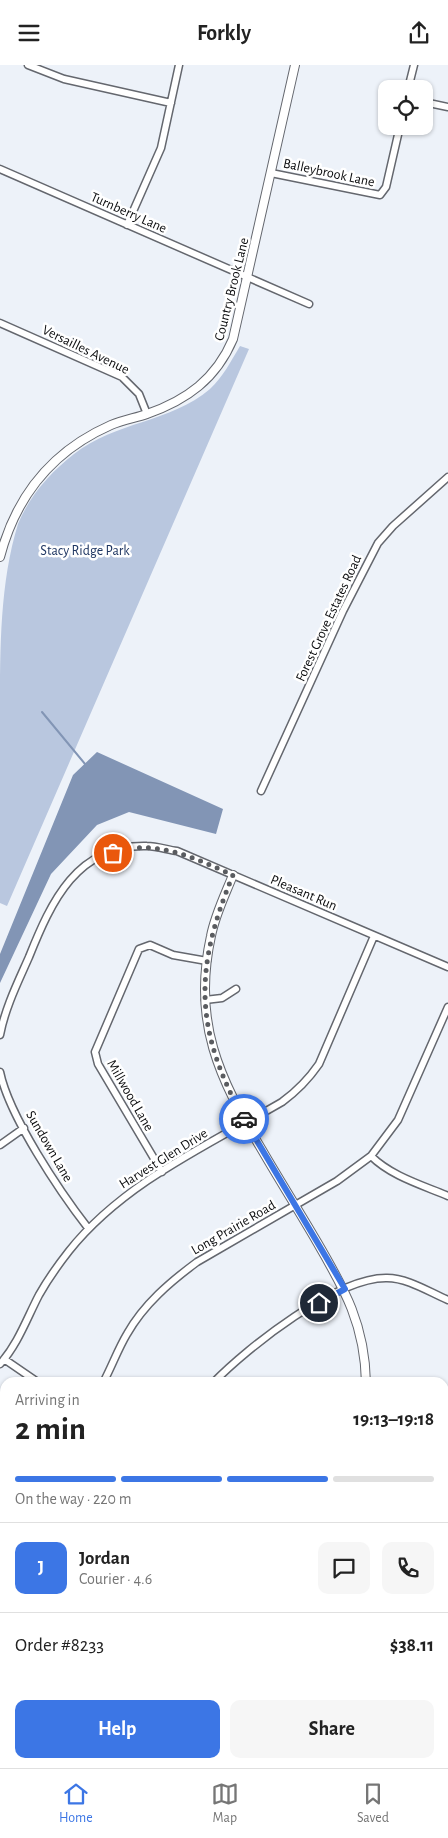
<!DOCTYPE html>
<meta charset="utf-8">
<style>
body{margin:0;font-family:"Alegreya Sans",sans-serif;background:#f6f6f6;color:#222;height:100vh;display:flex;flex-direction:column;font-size:19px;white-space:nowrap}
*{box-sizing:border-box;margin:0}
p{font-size:16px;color:#767676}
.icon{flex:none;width:28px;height:28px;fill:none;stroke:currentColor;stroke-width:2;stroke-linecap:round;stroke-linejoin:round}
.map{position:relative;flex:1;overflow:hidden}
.sheet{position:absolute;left:0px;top:1312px;width:449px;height:391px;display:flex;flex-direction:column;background:#fff;border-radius:15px 15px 0 0;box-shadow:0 1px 4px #0004}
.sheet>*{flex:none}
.fabs{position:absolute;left:378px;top:15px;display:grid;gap:10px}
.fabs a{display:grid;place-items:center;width:55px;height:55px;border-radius:10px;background:#fff;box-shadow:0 1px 4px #0004;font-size:25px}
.pin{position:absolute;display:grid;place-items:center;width:42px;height:42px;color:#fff;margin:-21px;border:2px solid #fff;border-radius:50%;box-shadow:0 1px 5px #0007}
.courier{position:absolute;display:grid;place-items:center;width:50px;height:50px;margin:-25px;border:4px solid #3c76e5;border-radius:50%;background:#fff;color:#222;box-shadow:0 1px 6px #0007}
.head em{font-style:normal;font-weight:600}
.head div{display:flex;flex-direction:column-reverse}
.head{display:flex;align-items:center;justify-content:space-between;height:85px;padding:0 15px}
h1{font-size:32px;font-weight:600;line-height:38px}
.bar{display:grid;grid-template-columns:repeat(4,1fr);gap:8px 5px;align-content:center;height:60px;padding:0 15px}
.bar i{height:6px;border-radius:4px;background:#e0e0e0}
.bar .current{background:#3c76e5}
.bar p{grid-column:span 4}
.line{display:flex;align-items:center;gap:12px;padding:0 15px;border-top:1px solid #e0e0e0}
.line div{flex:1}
.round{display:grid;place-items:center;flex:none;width:52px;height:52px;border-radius:10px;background:#f6f6f6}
.cta{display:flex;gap:10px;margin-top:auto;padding:10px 15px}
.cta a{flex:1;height:58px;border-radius:10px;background:#3c76e5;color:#fff;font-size:20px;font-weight:600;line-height:58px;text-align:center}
.cta a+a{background:#f6f6f6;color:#222}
header{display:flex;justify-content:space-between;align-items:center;height:65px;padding:0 15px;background:#fff;font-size:22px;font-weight:600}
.tab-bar{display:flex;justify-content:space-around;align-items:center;height:70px;border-top:1px solid #e0e0e0;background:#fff;font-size:14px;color:#767676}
.tab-bar a{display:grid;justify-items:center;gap:2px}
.tab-bar .current{color:#3c76e5}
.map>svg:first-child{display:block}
.green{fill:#b9c7df}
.water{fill:#8295b5}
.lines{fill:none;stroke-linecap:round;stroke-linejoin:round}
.stream{stroke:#8295b5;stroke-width:2}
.minor-casing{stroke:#64676e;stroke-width:9}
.tertiary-casing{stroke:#64676e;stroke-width:10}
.secondary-casing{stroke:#64676e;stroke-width:11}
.minor{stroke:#fff;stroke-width:6}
.tertiary{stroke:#fff;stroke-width:8}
.secondary{stroke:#fff;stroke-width:9}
.done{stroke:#5a5c60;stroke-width:5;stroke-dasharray:0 9}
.route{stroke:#3c76e5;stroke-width:6}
.labels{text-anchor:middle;stroke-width:5;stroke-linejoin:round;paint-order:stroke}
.street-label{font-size:14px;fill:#0b0c0e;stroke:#fff}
.park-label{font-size:14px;fill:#1f3662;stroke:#fff}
</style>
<header><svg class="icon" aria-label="menu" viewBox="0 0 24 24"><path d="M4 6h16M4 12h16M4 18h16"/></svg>Forkly<svg class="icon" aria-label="share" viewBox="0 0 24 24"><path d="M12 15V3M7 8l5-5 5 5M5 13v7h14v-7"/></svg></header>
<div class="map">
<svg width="448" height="1703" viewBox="0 0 448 1703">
<rect width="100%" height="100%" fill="#edf2f9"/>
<path class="green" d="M 240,281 L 249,284 L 7,841 L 0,838 C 0,774 0,710 0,645 C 0,583 0,517 18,459 C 30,430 51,407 74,389 C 116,356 170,358 210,324 C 223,312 231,296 240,281 Z
M 444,1581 L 448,1582 L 448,1654 L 444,1663 Z"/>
<path class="water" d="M 97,687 L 223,744 L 216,769 L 129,747 L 97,760 L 51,809 L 0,918 L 0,889 L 73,710 Z"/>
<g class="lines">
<path class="stream" d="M 42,647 L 85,699"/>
<defs>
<path id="minor" d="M 28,0 L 64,14 L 171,38
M 408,24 L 414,0
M 424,37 L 448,42
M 0,104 L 309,239
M 271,108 L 380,130 L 386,122 L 400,61
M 127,160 L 161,83 L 179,0
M 0,258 L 122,312 L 139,329 L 147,349
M 261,726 L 343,546 L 378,478 L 393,461 L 448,412
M 205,935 L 222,933 L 236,924
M 0,970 C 5,943 18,917 29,892 C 51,837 77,779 147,781 C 157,781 168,785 177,786 L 448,902
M 0,1007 C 9,1051 60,1127 88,1163
M 0,1080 L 24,1063
M 371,1091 C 391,1111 422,1120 448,1131
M 162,1107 L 98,999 L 95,987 L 139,884 L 150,880 L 173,890 L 207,896
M 4,1294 L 39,1318
M 0,1299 C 18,1279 27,1253 39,1230 C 48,1214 58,1200 69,1186 C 123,1118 208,1080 282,1037 C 297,1026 308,1015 319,999 L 374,871
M 103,1318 C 112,1301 118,1284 127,1269 C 144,1239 170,1217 197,1197 L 337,1116 L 371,1091 L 398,1055 L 448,942
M 213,1318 C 248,1282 337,1212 387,1213 C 408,1213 429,1227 448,1235
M 444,1418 L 448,1408
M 0,1604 L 5,1606
M 218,1699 L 228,1703
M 0,1702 L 2,1703
M 44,1703 L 46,1699
M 141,1703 L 143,1699"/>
<path id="tertiary" d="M 0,492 C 16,431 52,386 111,360 C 123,355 135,353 147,349 C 187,335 216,314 233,274 L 295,0
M 233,810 C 225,830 215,850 211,871 C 192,957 219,1013 262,1085 C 280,1116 299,1146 317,1177 C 345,1225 365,1260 366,1318"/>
<path id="secondary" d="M 0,1518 L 5,1520
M 0,1540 L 5,1542
M 366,1699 L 375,1703
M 420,1699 L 430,1703"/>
</defs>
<use href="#minor" class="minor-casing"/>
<use href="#tertiary" class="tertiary-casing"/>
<use href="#secondary" class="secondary-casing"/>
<use href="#minor" class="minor"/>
<use href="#tertiary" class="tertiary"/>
<use href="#secondary" class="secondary"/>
</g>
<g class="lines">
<path class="done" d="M 113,788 C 155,773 194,793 233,810 C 194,904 194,964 244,1054"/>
<path class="route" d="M 244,1054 L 345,1224 L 319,1238"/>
</g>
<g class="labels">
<g class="street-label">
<text transform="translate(329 107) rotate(12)" y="5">Balleybrook Lane</text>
<text transform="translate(129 147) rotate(24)" y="5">Turnberry Lane</text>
<text transform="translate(231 224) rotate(-76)" y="5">Country Brook Lane</text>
<text transform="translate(86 284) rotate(26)" y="5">Versailles Avenue</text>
<text transform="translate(328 553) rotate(-65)" y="5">Forest Grove Estates Road</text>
<text transform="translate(304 827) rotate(23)" y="5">Pleasant Run</text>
<text transform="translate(131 1030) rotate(60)" y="5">Millwood Lane</text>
<text transform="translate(50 1081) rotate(60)" y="5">Sundown Lane</text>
<text transform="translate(163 1093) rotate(-32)" y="5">Harvest Glen Drive</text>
<text transform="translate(233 1162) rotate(-30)" y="5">Long Prairie Road</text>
</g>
<g class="park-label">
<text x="85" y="490">Stacy Ridge Park</text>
</g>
</g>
</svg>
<div class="fabs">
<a><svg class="icon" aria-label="locate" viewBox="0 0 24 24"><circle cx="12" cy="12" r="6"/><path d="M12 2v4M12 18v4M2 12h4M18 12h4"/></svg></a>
</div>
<div class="pin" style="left:113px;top:788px;background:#ea580c"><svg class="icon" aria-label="bag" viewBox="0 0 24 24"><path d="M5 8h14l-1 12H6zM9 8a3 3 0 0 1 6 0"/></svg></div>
<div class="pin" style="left:319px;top:1238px;background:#1f2937"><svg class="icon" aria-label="home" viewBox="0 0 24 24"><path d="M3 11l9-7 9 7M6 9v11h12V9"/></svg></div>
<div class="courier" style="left:244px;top:1054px"><svg class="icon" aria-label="car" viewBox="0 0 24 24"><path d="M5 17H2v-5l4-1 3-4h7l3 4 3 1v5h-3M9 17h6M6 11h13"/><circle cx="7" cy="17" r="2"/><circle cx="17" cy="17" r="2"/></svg></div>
<section class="sheet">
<div class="head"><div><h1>2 min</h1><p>Arriving in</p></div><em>19:13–19:18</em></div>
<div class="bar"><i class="current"></i><i class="current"></i><i class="current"></i><i></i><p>On the way · 220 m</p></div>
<div class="line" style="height:90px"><b class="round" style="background:#3c76e5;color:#fff">J</b><div><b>Jordan</b><p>Courier · 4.6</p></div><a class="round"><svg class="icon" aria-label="chat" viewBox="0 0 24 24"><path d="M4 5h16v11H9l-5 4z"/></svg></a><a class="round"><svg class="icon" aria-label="phone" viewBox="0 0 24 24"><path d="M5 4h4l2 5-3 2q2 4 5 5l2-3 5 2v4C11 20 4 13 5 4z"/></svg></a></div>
<div class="line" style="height:65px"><div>Order #8233</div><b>$38.11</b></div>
<div class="cta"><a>Help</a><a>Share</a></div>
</section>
</div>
<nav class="tab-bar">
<a class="current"><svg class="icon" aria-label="home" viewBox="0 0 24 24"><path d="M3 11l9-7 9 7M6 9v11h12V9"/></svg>Home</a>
<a><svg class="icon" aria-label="map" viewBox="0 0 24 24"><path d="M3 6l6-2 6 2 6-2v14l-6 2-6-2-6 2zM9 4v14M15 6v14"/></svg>Map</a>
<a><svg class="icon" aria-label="saved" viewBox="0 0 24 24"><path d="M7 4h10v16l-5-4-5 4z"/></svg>Saved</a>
</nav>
